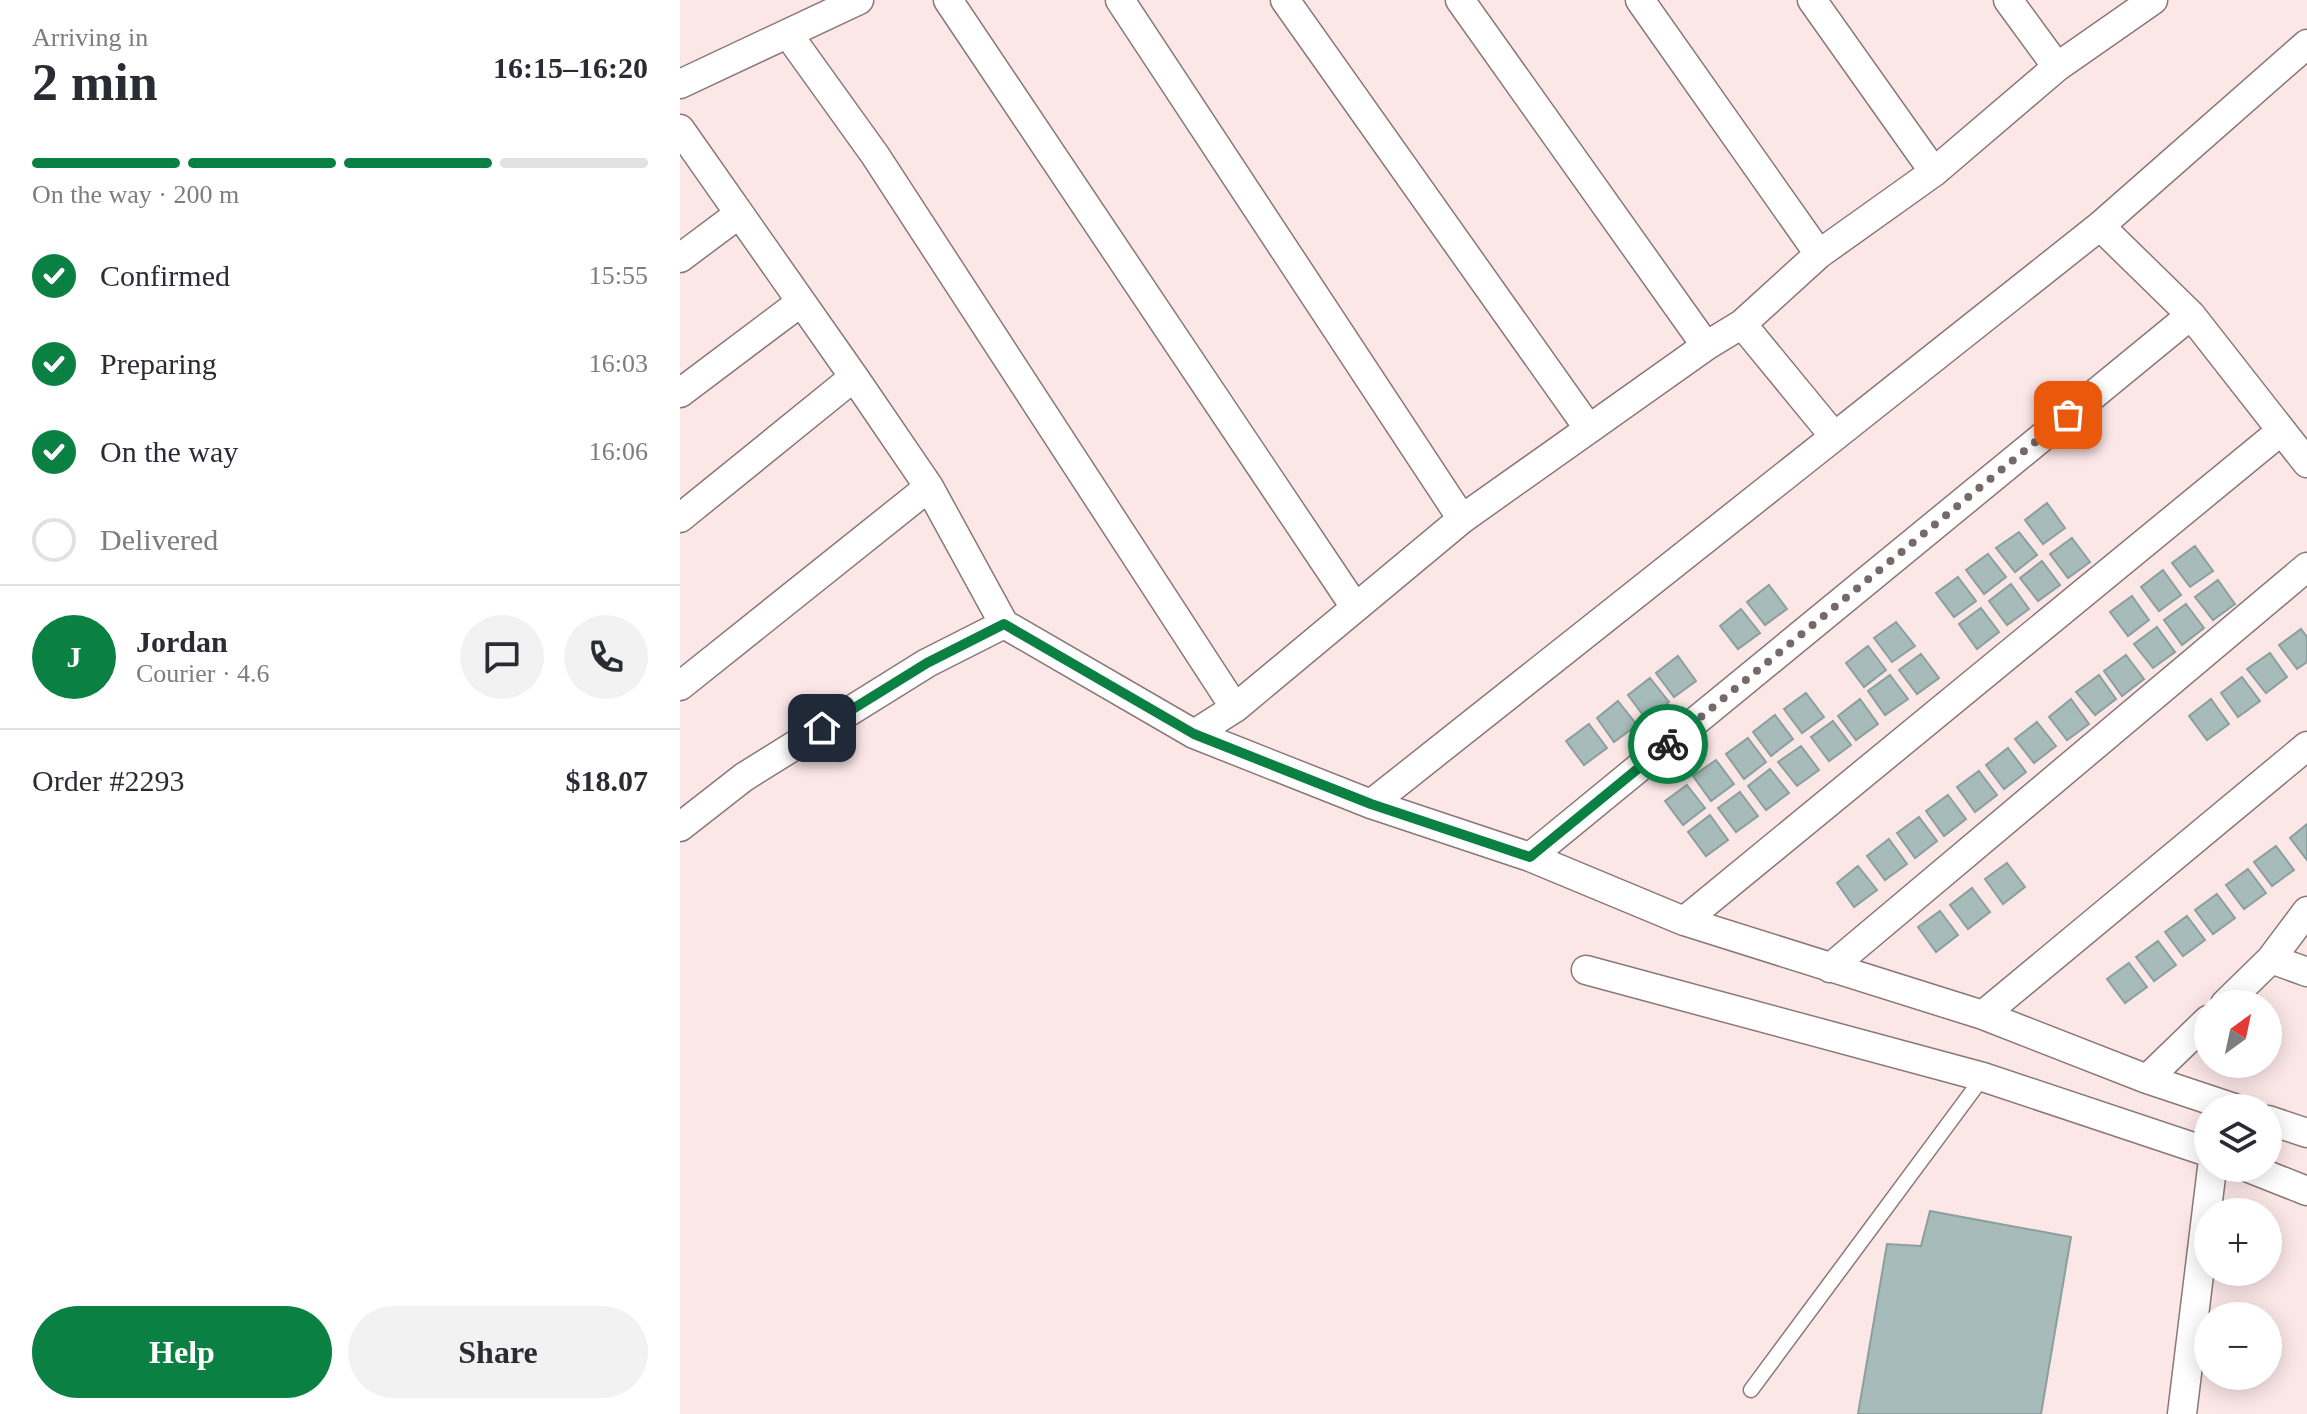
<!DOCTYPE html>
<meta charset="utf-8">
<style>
body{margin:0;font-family:Georgia,serif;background:#f2f2f3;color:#2b2b33;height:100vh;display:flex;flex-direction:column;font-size:30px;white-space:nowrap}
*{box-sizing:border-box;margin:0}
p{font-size:26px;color:#7c7c81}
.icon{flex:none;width:44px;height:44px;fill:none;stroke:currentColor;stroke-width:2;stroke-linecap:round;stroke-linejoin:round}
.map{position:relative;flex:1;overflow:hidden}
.sheet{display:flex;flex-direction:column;background:#fff;width:680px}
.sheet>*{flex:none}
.needle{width:52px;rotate:33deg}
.buttons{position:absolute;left:1514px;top:990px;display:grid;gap:16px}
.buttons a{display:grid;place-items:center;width:88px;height:88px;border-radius:50%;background:#fff;box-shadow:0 4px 20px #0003;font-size:40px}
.pin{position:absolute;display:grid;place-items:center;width:68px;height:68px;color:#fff;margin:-34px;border-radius:16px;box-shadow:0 4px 12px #0006}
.courier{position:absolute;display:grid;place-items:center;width:80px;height:80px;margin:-40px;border:6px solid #0b8043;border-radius:50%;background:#fff;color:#222;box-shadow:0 2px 10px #0007}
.headline em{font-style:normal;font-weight:800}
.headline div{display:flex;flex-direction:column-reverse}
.headline{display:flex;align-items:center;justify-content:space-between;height:136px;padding:0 32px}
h1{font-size:52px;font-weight:800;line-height:60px}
.bar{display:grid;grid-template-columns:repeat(4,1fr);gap:12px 8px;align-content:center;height:96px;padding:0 32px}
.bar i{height:10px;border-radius:6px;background:#e1e1e2}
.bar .on{background:#0b8043}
.bar p{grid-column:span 4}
.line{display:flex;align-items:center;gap:20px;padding:0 32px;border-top:2px solid #e1e1e2}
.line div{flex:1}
.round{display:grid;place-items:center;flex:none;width:84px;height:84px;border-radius:42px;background:#f2f2f3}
ol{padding:0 32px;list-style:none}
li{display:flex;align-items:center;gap:24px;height:88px}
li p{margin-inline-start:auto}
li .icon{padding:8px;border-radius:50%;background:#0b8043;color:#fff;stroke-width:4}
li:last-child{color:#7c7c81}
li i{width:44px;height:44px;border:4px solid #e1e1e2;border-radius:50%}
.cta{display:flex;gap:16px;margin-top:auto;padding:16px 32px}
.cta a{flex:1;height:92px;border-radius:48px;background:#0b8043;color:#fff;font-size:32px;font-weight:800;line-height:92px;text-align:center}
.cta a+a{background:#f2f2f3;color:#2b2b33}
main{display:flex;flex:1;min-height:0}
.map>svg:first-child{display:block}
.building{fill:#a6bbba;stroke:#8b9f9e;stroke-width:2}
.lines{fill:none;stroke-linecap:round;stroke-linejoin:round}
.lane-casing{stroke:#8a7778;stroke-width:17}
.street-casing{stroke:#8a7778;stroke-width:31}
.lane{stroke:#fff;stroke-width:14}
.street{stroke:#fff;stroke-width:28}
.done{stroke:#756969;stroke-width:8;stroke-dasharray:0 14.4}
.route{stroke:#0b8043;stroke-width:10}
</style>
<main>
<section class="sheet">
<div class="headline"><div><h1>2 min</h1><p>Arriving in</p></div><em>16:15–16:20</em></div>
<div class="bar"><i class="on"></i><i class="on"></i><i class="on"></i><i></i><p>On the way · 200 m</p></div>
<ol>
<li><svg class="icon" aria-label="check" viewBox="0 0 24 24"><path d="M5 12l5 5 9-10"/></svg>Confirmed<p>15:55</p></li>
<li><svg class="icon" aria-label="check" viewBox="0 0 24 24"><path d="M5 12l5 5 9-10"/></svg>Preparing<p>16:03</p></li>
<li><svg class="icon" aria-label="check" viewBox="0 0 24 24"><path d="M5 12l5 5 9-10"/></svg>On the way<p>16:06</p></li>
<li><i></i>Delivered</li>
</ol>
<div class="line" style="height:144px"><b class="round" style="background:#0b8043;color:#fff">J</b><div><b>Jordan</b><p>Courier · 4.6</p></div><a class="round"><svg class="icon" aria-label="chat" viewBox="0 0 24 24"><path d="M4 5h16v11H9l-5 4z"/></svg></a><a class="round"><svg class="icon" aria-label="phone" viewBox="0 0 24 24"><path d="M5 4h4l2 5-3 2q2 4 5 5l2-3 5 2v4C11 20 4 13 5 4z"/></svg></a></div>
<div class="line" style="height:104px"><div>Order #2293</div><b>$18.07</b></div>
<div class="cta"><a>Help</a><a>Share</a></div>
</section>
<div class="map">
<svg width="1627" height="1414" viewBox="0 0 1627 1414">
<rect width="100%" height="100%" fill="#fce7e7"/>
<path class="building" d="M 1367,503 L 1385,528 L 1363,544 L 1345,520 Z
M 1339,532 L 1357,555 L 1335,572 L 1316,548 Z
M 1392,538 L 1410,562 L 1388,578 L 1370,554 Z
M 1515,546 L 1533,571 L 1510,587 L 1492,563 Z
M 1308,554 L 1326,577 L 1304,594 L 1286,570 Z
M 1362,561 L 1380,585 L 1358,601 L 1340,578 Z
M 1483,570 L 1501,595 L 1479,611 L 1461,587 Z
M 1278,577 L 1296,601 L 1274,617 L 1256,593 Z
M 1538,580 L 1555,604 L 1533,620 L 1515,597 Z
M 1331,584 L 1349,609 L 1327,625 L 1309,601 Z
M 1089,585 L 1107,609 L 1085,625 L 1067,602 Z
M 1452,596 L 1469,620 L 1448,636 L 1430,612 Z
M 1506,604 L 1524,628 L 1502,645 L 1484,620 Z
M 1301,608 L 1319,632 L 1297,649 L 1279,624 Z
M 1061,609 L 1080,633 L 1058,649 L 1040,626 Z
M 1216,622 L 1235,646 L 1212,662 L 1194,638 Z
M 1477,627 L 1495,652 L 1473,668 L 1454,644 Z
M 1621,629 L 1627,637 L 1627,662 L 1617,669 L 1599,645 Z
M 1188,646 L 1206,670 L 1184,687 L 1166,663 Z
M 1590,653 L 1607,677 L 1586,693 L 1567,669 Z
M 1241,654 L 1259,678 L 1237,694 L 1219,670 Z
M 1446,655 L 1464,679 L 1442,696 L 1424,671 Z
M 998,656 L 1016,681 L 994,697 L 976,673 Z
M 1210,675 L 1228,699 L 1205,715 L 1188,691 Z
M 1419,675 L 1436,699 L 1415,715 L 1396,692 Z
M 1562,677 L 1580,701 L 1558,717 L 1541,693 Z
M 970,678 L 989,702 L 966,719 L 948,695 Z
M 1126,693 L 1144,717 L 1122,733 L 1104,709 Z
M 1180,699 L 1198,724 L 1176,740 L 1158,716 Z
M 1391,699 L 1409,724 L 1387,740 L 1369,717 Z
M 1531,699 L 1549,724 L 1527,740 L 1509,716 Z
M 938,701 L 957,725 L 934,742 L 917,718 Z
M 1095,715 L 1113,739 L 1091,756 L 1073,732 Z
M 1153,721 L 1171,745 L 1149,761 L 1131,737 Z
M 1357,722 L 1376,746 L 1354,763 L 1335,739 Z
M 909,724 L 927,748 L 904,765 L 886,741 Z
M 1068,738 L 1086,762 L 1064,779 L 1046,754 Z
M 1121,746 L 1139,770 L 1117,786 L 1098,762 Z
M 1328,748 L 1346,772 L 1324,789 L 1306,765 Z
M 1036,760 L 1054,784 L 1031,801 L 1013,776 Z
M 1090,769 L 1109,793 L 1086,810 L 1068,786 Z
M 1299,771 L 1317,795 L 1295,812 L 1277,787 Z
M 1007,785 L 1025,808 L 1003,825 L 985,801 Z
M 1060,792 L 1078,816 L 1056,832 L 1038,808 Z
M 1268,795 L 1286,819 L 1264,836 L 1246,811 Z
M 1030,815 L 1048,840 L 1026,856 L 1008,832 Z
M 1239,817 L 1257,841 L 1235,858 L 1217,833 Z
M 1627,824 L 1627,860 L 1610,838 Z
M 1209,839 L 1227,864 L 1205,880 L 1187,856 Z
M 1596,846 L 1614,870 L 1592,886 L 1574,862 Z
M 1327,863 L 1345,887 L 1323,904 L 1305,879 Z
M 1178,866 L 1197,890 L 1174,907 L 1157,883 Z
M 1568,869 L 1586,893 L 1564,909 L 1546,885 Z
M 1292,888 L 1310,912 L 1288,929 L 1270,905 Z
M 1537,894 L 1555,918 L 1533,934 L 1515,910 Z
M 1260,911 L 1278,935 L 1256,952 L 1238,927 Z
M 1507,916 L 1525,940 L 1503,956 L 1485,932 Z
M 1478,941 L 1496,965 L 1474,981 L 1456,957 Z
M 1449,963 L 1467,987 L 1445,1003 L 1427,979 Z
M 1250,1211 L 1391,1237 L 1361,1414 L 1178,1414 L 1207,1244 L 1241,1246 Z"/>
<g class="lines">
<defs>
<path id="lane" d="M 1071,1390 L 1303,1077"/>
<path id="street" d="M 268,0 L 675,607
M 440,0 L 782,519
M 605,0 L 909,429
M 780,0 L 1026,346
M 960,0 L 1139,254
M 1132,0 L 1254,172
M 1328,0 L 1377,67
M 108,34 L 195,155 L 555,708
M 0,84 L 179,0
M 0,129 L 174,377 L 249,487 L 324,624 L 514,734 L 555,708 L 782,519 L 1026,346 L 1062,324 L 1139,254 L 1254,172 L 1377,67 L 1473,0
M 0,258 L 59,214
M 1511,315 L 1627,463
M 1062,324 L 1154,436
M 0,393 L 121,302
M 0,518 L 174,377
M 0,686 L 249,487
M 514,734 L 691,804 L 850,857 L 1004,921 L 1303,1015 L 1467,1079 L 1528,1020
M 691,804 L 1420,226 L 1627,44
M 0,827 L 64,777 L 247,663 L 324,624
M 850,857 L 1511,315 L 1420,226
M 1004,921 L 1601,431
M 1591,959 L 1627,972
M 1150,968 L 1627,567
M 906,970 L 1303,1077 L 1528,1152
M 1545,1004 L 1591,959 L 1627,911
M 1303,1015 L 1627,746
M 1467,1079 L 1554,1108
M 1588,1120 L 1627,1133
M 1569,1168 L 1627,1191
M 1502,1414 L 1532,1168"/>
</defs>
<use href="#lane" class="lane-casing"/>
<use href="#street" class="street-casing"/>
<use href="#lane" class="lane"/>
<use href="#street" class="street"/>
</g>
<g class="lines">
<path class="done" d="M 988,744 L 1388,415"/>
<path class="route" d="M 142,728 L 247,663 L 324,624 L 514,734 L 691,804 L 850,857 L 988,744"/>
</g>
</svg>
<div class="buttons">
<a><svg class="needle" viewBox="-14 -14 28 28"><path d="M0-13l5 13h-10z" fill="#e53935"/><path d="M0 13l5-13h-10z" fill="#7c7c81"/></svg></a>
<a><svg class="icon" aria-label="layers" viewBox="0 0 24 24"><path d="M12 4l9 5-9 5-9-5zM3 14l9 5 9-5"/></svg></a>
<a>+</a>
<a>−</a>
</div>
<div class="pin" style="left:1388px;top:415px;background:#ea580c"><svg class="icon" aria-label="bag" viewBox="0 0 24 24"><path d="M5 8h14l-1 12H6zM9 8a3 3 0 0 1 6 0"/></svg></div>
<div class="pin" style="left:142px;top:728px;background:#1f2937"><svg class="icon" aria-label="home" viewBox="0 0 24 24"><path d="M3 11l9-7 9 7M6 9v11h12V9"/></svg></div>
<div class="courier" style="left:988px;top:744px"><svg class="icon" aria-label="bike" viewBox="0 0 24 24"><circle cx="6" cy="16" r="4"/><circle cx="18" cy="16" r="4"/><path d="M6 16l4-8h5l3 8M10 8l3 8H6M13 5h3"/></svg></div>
</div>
</main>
